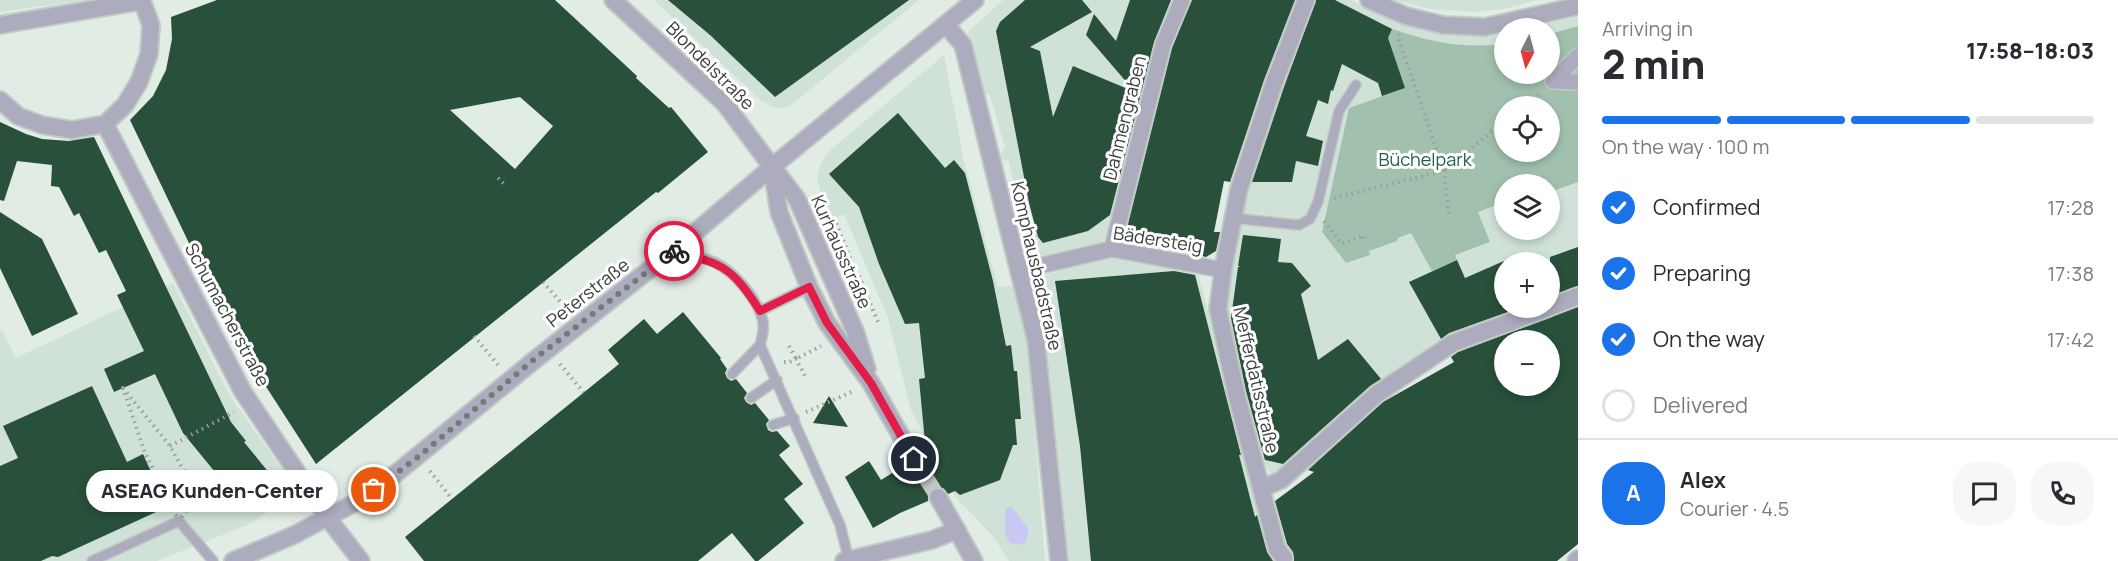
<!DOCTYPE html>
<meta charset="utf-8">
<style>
body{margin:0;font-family:Manrope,sans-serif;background:#f7f7f7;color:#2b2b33;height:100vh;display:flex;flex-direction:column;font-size:22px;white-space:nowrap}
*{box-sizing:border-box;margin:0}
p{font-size:20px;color:#7c7c81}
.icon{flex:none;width:33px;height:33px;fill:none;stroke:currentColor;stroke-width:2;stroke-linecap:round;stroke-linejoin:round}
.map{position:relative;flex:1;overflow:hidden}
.sheet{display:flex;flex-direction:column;background:#fff;width:540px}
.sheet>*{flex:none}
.needle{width:39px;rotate:186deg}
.buttons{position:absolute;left:1494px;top:18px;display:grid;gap:12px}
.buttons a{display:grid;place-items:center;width:66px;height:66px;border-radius:50%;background:#fff;box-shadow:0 3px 9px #0003;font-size:30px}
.pin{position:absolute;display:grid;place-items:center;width:51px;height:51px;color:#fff;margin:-26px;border:3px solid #fff;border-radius:50%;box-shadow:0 2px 6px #0007}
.courier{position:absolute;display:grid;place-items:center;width:60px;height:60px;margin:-30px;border:4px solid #e11d48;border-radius:50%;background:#fff;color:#222;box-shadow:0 2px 8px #0007}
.bubble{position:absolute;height:42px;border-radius:21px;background:#fff;box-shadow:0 3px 9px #0003;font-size:20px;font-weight:800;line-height:42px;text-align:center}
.head em{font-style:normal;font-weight:800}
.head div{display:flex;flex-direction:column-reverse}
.head{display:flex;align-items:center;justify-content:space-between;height:102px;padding:0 24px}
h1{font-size:39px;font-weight:800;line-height:45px}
.bar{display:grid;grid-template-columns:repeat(4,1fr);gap:9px 6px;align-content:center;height:72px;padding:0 24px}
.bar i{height:8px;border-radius:4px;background:#e1e1e2}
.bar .selected{background:#1a73e8}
.bar p{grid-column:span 4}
.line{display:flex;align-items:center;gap:15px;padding:0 24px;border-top:2px solid #e1e1e2}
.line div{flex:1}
.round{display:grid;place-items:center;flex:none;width:63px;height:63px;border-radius:24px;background:#f7f7f7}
ol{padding:0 24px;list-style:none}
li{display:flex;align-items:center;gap:18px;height:66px}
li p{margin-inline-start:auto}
li .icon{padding:6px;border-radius:50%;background:#1a73e8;color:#fff;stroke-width:4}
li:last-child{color:#7c7c81}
li i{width:33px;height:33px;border:3px solid #e1e1e2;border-radius:50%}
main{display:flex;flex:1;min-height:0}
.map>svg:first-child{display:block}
.built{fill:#d0e2d7;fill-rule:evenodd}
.green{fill:#a1c1ae;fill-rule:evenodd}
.water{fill:#c8c8f2}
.building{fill:#28503b;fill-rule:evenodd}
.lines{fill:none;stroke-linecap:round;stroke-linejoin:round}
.tertiary-tunnel{stroke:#c0c9c3;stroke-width:16;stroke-dasharray:16 8;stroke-linecap:butt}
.service-casing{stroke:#c0c9c3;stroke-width:12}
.pedestrian-casing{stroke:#c0c9c3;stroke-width:18}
.minor-casing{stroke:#c0c9c3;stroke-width:20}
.tertiary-casing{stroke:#c0c9c3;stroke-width:20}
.path{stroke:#98a09b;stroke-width:4;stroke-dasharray:1.5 4.5;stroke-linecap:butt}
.service{stroke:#acacbe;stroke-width:9}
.pedestrian{stroke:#acacbe;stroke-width:15}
.minor{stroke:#acacbe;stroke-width:16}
.tertiary{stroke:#acacbe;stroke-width:16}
.done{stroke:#747b77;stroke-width:6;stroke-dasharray:0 10.8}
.route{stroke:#e11d48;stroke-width:8}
.labels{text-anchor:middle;stroke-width:6;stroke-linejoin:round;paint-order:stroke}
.street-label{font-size:18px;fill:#3a3e3c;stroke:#fff}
.park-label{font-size:18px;fill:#1e6443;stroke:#fff}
</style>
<main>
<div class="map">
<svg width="1578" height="561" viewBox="0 0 1578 561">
<rect width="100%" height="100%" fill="#e1ece5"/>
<path class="built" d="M 0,0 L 86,0 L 0,12 Z
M 654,0 L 919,0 L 790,106 L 783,108 L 773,107 L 760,100 Z
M 1003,0 L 1176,0 L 1108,242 L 1028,261 L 1019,224 L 1024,222 L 1008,160 L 1001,159 L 1000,154 L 1005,148 L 990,95 L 984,93 L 968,32 Z
M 1312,0 L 1351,0 L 1396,23 L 1428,32 L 1493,36 L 1504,33 L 1504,74 L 1550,74 L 1550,28 L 1526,28 L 1578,17 L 1578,291 L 1550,301 L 1550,262 L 1504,262 L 1504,308 L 1533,308 L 1441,342 L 1276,475 L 1271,474 L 1266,467 L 1225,309 L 1237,235 L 1249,180 ZM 1504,106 L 1550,106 L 1550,152 L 1504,152 ZM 1504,184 L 1550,184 L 1550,230 L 1504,230 Z
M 1395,0 L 1539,0 L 1503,9 L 1477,12 L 1429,9 Z
M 944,55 L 964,161 L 998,287 L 1014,286 L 1028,345 L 1045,561 L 1009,561 L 992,535 L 956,498 L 911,410 L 888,318 L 844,214 L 832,219 L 821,194 L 817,177 L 820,165 L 829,151 Z
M 1111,257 L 1197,269 L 1270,546 L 1278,561 L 1069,561 L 1046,336 L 1031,279 Z
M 173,283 L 230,396 L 297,490 L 252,523 L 157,561 L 0,561 L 0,331 L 2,330 L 16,358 Z"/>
<path class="green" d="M 1578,26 L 1578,182 L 1550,192 L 1550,184 L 1504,184 L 1504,202 L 1478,212 L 1490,242 L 1455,255 L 1457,260 L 1432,271 L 1411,233 L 1398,238 L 1397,241 L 1369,251 L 1370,255 L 1346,263 L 1322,232 L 1349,108 L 1405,88 L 1386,41 L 1392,29 C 1429,42 1465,49 1504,44 L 1504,74 L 1550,74 L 1550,34 ZM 1504,106 L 1550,106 L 1550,152 L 1504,152 Z"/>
<path class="water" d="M 1008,507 L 1013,508 L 1029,530 L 1026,541 L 1020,545 L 1010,543 L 1005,534 L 1005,511 Z"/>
<path class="building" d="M 217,0 L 555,0 L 637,76 L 636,78 L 669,108 L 671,107 L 708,152 L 658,193 L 656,192 L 316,464 L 234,337 L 130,120 L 153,96 L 166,70 L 172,39 L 171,17 ZM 520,97 L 553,126 L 515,169 L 450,110 Z
M 668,0 L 909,0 L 775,97 L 710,35 Z
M 1025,0 L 1082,0 L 1092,12 L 1030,47 L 1040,51 L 1053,117 L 1073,66 L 1135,92 L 1086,35 L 1094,14 L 1116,41 L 1130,0 L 1171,0 L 1154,42 L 1110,215 L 1088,231 L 1043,243 L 1038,237 L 1029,203 L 996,31 L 1000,22 Z
M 1192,0 L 1295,0 L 1264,80 L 1230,182 L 1224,181 L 1214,232 L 1220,232 L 1216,251 L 1206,257 L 1129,238 L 1126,232 L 1172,48 Z
M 1316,0 L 1335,0 L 1392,29 L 1388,38 L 1405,88 L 1382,96 L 1378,83 L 1342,64 L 1333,91 L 1331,90 L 1328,104 L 1318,100 L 1306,136 L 1323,141 L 1318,166 L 1296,161 L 1292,182 L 1252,182 L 1284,87 Z
M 898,113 L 945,168 L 954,160 L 965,173 L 993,281 L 1006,346 L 1011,345 L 1014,371 L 1017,371 L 1021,419 L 1015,419 L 1017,445 L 1013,445 L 1000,480 L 960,495 L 955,491 L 948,494 L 943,488 L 933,488 L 929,492 L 928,501 L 900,513 L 873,528 L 845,477 L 869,461 L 881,480 L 905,465 L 914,469 L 923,464 L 923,455 L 926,453 L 919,379 L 925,378 L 919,323 L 905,324 L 879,264 L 859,207 L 829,174 Z
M 0,122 L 26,134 L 42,139 L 69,141 L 94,137 L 231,422 L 246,441 L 244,442 L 274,479 L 242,505 L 183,433 L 155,374 L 114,392 L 104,369 L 144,351 L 117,295 L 126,291 L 106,250 L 99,253 L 79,213 L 74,216 L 59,187 L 51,186 L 52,165 L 17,161 L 4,201 L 0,200 Z
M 0,212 L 42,239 L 78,314 L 32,336 L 0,268 Z
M 1243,235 L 1281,239 L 1278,262 L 1292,263 L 1311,286 L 1301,294 L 1318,360 L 1348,339 L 1381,379 L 1370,386 L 1283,464 L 1265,460 L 1246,391 L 1231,318 L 1238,267 L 1241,267 L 1238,266 Z
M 1578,247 L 1578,286 L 1550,296 L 1550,257 Z
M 1457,260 L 1465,278 L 1504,261 L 1504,308 L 1519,308 L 1449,333 L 1441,339 L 1409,282 Z
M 1174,271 L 1195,275 L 1241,455 L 1239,455 L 1255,517 L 1257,515 L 1267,552 L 1273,561 L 1091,561 L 1080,446 L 1055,281 Z
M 1578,307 L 1578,544 L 1557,561 L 1294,561 L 1293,552 L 1287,544 L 1275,501 L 1314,472 L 1308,470 L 1383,402 L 1454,362 L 1451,357 L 1458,352 ZM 1504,340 L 1550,340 L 1550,386 L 1504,386 Z
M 683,312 L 721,358 L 720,359 L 727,369 L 725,373 L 727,378 L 731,381 L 736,379 L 747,393 L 744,398 L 746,402 L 751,405 L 755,403 L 769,420 L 766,424 L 768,430 L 772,432 L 777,431 L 790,446 L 779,455 L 803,484 L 784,499 L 804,523 L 758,561 L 755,561 L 732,533 L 698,561 L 424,561 L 405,537 L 619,364 L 608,350 L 644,319 L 657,334 Z
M 92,386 L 127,462 L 143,454 L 167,507 L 58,557 L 52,556 L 41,561 L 0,561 L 0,466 L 18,458 L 3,426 Z
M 829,396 L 848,427 L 813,423 Z"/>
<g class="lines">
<path class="tertiary-tunnel" d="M 914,459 L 938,497"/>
<defs>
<path id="service" d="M 1232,218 L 1299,225 L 1310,219 L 1318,202 L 1339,111 L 1356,85
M 673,251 C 687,254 701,257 714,262 C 734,271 759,300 763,322 C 764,328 762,338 760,345 L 840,525 L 849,560
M 760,311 L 809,287
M 732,374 L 760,345
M 751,398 L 777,380
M 773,425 L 794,418
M 92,561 L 179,521 L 213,561"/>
<path id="pedestrian" d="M 1553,81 L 1578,56
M 1553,81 L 1578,82
M 1112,249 L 1163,45 L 1182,0
M 1018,271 L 1112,249 L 1223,270"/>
<path id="minor" d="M 613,0 L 725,104 L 772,167 L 975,0
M 1369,0 L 1406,16 L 1443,25 L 1485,27 L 1578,6
M 0,25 L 142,1 L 151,25 L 149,54 L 139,82 L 125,105 L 105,124 L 72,130 L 42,125 L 18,116 L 0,100
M 946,25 L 963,45 L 1036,340 L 1059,561
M 105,124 L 243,392 L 327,517 L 361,561
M 1550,307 L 1578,296
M 1261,489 L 1281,480 L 1377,394 L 1453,343 L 1548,308
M 1284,558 L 1277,549 L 1236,393 L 1218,309 L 1223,270 L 1239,189 L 1274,83 L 1306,0
M 844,561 L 932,540 L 957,530
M 1576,561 L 1578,559"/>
<path id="tertiary" d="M 772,167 L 779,212 L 809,287 L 827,323 L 871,383 L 914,459
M 775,170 L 797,199 L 811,231 L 855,331 L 867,369
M 938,497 L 974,561
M 233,561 L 294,535 L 360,500 L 388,480 L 537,358 L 673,251 L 772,167"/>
</defs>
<use href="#service" class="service-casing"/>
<use href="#pedestrian" class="pedestrian-casing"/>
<use href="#minor" class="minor-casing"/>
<use href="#tertiary" class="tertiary-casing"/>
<path class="path" d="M 1399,34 L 1398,37 L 1444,171 L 1449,217
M 1523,106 L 1541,92
M 498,178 L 505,185
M 1334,198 L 1444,171 L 1504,121
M 834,218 L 851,260
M 1324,221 L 1342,244 L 1363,235 L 1364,239
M 859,276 L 878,322
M 543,282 L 568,311
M 474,336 L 499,366
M 789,346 L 796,359 L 821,346
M 784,362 L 790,362 L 796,359 L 806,378
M 560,364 L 584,393
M 123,388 L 170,446 L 197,495 L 179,521 L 145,453 Z
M 806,412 L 854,391
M 170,446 L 234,412
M 430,471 L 452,499"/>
<use href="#service" class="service"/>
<use href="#pedestrian" class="pedestrian"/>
<use href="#minor" class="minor"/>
<use href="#tertiary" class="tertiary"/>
</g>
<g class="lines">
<path class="done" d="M 374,490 L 418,457 L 537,357 L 674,251"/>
<path class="route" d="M 674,251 C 724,265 731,266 760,311 L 809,287 L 827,323 L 871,383 L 914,459"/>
</g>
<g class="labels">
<g class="street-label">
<text transform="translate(710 66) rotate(45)" y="6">Blondelstraße</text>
<text transform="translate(1125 118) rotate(-76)" y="6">Dahmengraben</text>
<text transform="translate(1158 240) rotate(9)" y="6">Bädersteig</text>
<text transform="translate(841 252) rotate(66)" y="6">Kurhausstraße</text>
<text transform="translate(1036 266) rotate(77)" y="6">Komphausbadstraße</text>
<text transform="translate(588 293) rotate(-38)" y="6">Peterstraße</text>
<text transform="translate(227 315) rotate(62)" y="6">Schumacherstraße</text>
<text transform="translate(1256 380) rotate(77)" y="6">Mefferdatisstraße</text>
</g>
<g class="park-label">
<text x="1425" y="166">Büchelpark</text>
</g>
</g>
</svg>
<div class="buttons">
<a><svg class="needle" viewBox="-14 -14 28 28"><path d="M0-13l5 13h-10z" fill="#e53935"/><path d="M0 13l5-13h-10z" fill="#7c7c81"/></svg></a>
<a><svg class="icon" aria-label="locate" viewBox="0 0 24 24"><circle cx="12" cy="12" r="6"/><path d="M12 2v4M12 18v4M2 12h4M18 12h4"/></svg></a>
<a><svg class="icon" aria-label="layers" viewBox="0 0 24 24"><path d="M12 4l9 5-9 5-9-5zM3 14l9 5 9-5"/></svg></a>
<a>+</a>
<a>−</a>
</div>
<div class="pin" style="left:374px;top:490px;background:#ea580c"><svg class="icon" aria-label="bag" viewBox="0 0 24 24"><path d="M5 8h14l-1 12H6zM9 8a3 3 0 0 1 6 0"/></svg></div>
<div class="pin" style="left:914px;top:459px;background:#1f2937"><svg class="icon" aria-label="home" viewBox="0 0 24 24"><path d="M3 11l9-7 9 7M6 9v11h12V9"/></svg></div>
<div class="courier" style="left:674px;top:251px"><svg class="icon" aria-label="bike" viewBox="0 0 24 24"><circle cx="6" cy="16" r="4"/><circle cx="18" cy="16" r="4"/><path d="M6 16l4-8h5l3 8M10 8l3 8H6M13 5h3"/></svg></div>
<div class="bubble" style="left:86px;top:470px;width:252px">ASEAG Kunden-Center</div>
</div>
<section class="sheet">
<div class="head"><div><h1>2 min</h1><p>Arriving in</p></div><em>17:58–18:03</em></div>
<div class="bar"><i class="selected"></i><i class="selected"></i><i class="selected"></i><i></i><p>On the way · 100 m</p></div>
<ol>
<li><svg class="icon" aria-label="check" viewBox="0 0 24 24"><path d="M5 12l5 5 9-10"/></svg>Confirmed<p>17:28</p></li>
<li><svg class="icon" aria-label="check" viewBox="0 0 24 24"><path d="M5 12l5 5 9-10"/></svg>Preparing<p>17:38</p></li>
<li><svg class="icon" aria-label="check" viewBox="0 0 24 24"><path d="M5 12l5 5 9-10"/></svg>On the way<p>17:42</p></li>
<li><i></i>Delivered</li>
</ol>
<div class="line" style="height:108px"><b class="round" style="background:#1a73e8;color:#fff">A</b><div><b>Alex</b><p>Courier · 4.5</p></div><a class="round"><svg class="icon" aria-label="chat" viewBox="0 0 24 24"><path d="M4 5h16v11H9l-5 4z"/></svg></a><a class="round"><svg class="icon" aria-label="phone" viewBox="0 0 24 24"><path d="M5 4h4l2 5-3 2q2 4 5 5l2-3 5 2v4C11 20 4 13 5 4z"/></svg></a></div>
</section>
</main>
